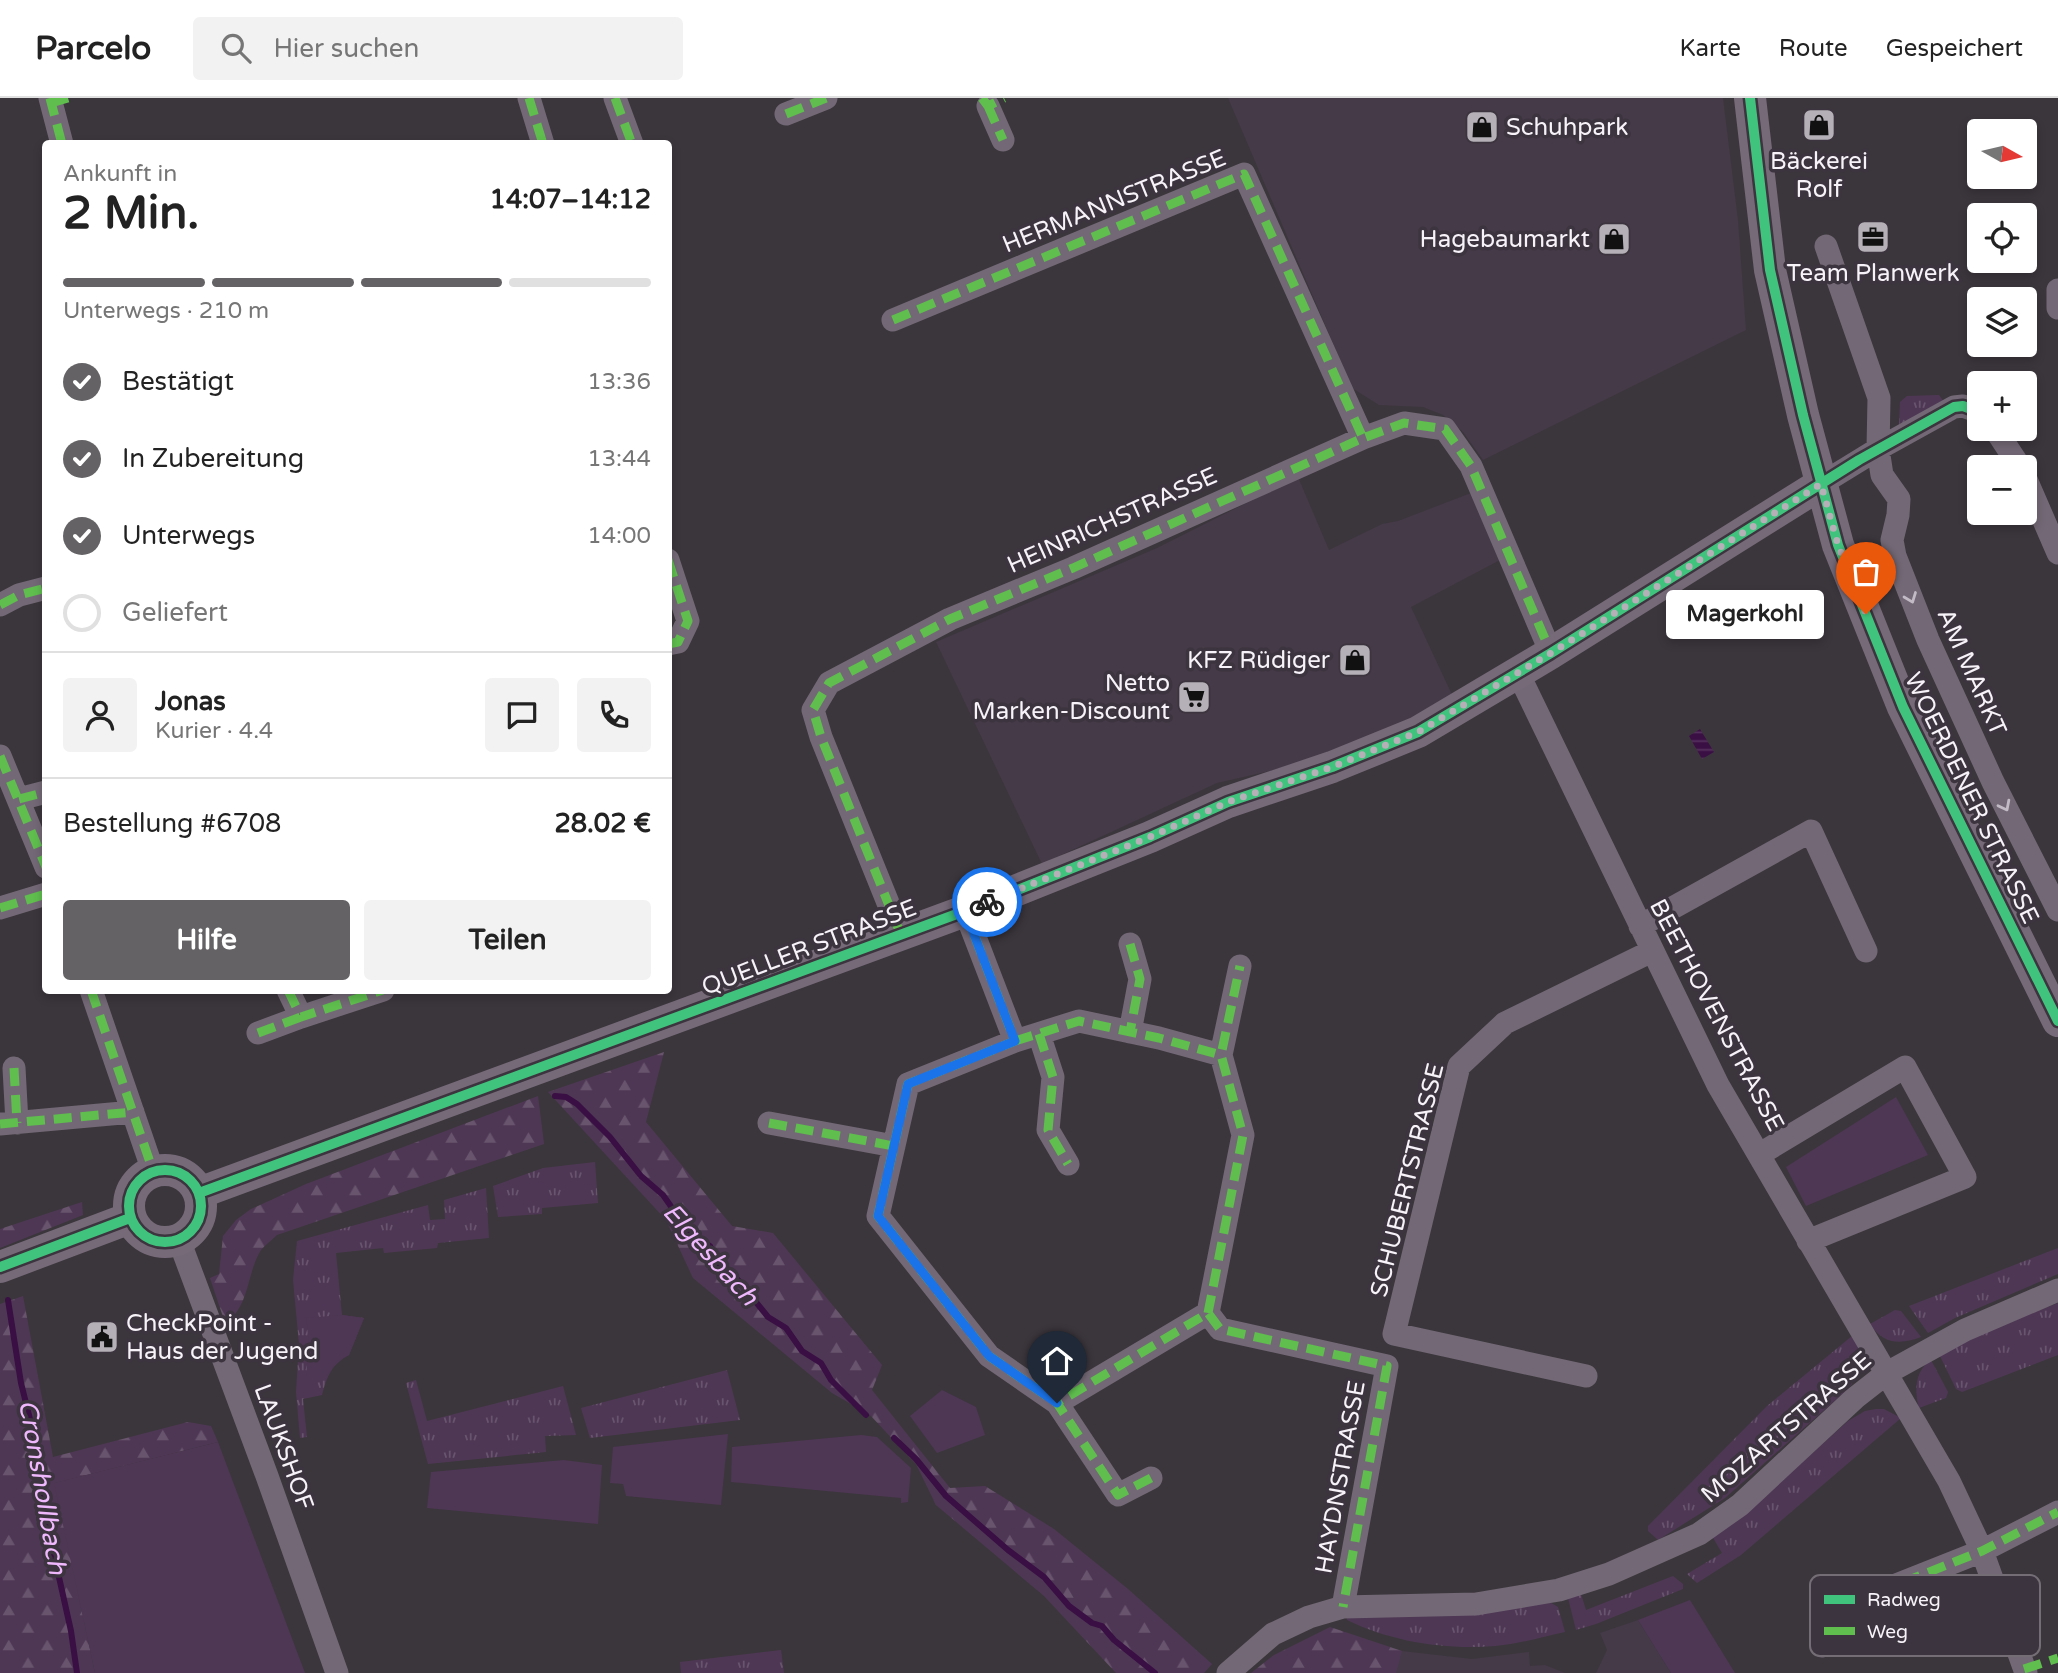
<!DOCTYPE html>
<html lang="de">
<meta charset="utf-8">
<style>
body{margin:0;font-family:"Varela Round",sans-serif;background:#f2f2f2;color:#222;height:100vh;display:flex;flex-direction:column;font-size:26px;white-space:nowrap}
*{box-sizing:border-box;margin:0}
p{font-size:23px;color:#767676}
.icon{flex:none;width:38px;height:38px;fill:none;stroke:currentColor;stroke-width:2;stroke-linecap:round;stroke-linejoin:round}
.map{position:relative;flex:1;overflow:hidden}
.panel{position:absolute;left:42px;top:42px;width:630px;height:854px;display:flex;flex-direction:column;background:#fff;border-radius:7px;box-shadow:0 4px 10px #0003}
.panel>*{flex:none}
.needle{width:46px;rotate:98deg}
.fabs{position:absolute;left:1967px;top:21px;display:grid;gap:14px}
.fabs a{display:grid;place-items:center;width:70px;height:70px;border-radius:7px;background:#fff;box-shadow:0 4px 10px #0003;font-size:35px}
.pin{position:absolute;display:grid;place-items:center;width:60px;height:60px;color:#fff;margin:-72px -30px;border-radius:50% 50% 50% 0;rotate:-45deg;box-shadow:0 0 7px #0007}
.pin .icon{rotate:45deg}
.courier{position:absolute;display:grid;place-items:center;width:70px;height:70px;margin:-35px;border:5px solid #1a73e8;border-radius:50%;background:#fff;color:#222;box-shadow:0 2px 9px #0007}
.bubble{position:absolute;height:49px;border-radius:7px;background:#fff;box-shadow:0 4px 10px #0003;font-size:23px;font-weight:700;line-height:49px;text-align:center}
.headline em{font-style:normal;font-weight:700}
.headline div{display:flex;flex-direction:column-reverse}
.headline{display:flex;align-items:center;justify-content:space-between;height:119px;padding:0 21px}
h1{font-size:46px;font-weight:700;line-height:52px}
.bar{display:grid;grid-template-columns:repeat(4,1fr);gap:10px 7px;align-content:center;height:84px;padding:0 21px}
.bar i{height:9px;border-radius:5px;background:#e0e0e0}
.bar .selected{background:#646265}
.bar p{grid-column:span 4}
.line{display:flex;align-items:center;gap:18px;padding:0 21px;border-top:2px solid #e0e0e0}
.line div{flex:1}
.round{display:grid;place-items:center;flex:none;width:74px;height:74px;border-radius:7px;background:#f2f2f2}
ol{padding:0 21px;list-style:none}
li{display:flex;align-items:center;gap:21px;height:77px}
li p{margin-inline-start:auto}
li .icon{padding:7px;border-radius:50%;background:#646265;color:#fff;stroke-width:4}
li:last-child{color:#767676}
li i{width:38px;height:38px;border:4px solid #e0e0e0;border-radius:50%}
.cta{display:flex;gap:14px;margin-top:auto;padding:14px 21px}
.cta a{flex:1;height:80px;border-radius:7px;background:#646265;color:#fff;font-size:28px;font-weight:700;line-height:80px;text-align:center}
.cta a+a{background:#f2f2f2;color:#222}
header{display:flex;align-items:center;gap:42px;box-sizing:border-box;height:98px;padding:0 35px;background:#fff;border-bottom:2px solid #e0e0e0}
header strong{font-size:33px}
nav{display:flex;gap:38px;margin-inline-start:auto;font-size:24px}
.search{width:490px;height:63px;background:#f2f2f2;display:flex;align-items:center;gap:18px;box-sizing:border-box;padding:0 24px;border-radius:7px;color:#767676;font-size:26px}
.map>svg:first-child{display:block}
.built{fill:#453a48}
.grass{fill:url(#grass-tufts)}
.forest{fill:url(#forest-firs)}
.green{fill:#4e3754}
.water{fill:url(#water-rules)}
.lines{fill:none;stroke-linecap:round;stroke-linejoin:round}
.stream{stroke:#3a0f44;stroke-width:6}
.minor{stroke:#736976;stroke-width:23}
.secondary{stroke:#766a79;stroke-width:32}
.quiet{stroke:#5fbe4e;stroke-width:9;stroke-dasharray:18 9;stroke-linecap:butt}
.cycleway-casing{stroke:#3c343e;stroke-width:15}
.cycleway{stroke:#40c37c;stroke-width:10}
.oneway{stroke:#c2bbc5}
.done{stroke:#b5b0b7;stroke-width:7;stroke-dasharray:0 12.6}
.route{stroke:#1a73e8;stroke-width:9}
.labels{text-anchor:middle;stroke-width:7;stroke-linejoin:round;paint-order:stroke}
.poi-label{font-size:24px;fill:#f7f2f9;stroke:#3c343e;text-anchor:end}
.street-label{font-size:24px;fill:#f7f2f9;stroke:#3c343e}
.water-label{font-size:26px;font-style:italic;fill:#efb8fd;stroke:#3c343e}
.key{fill:#3c343e;stroke:#746d76;stroke-width:2}
.key-label{font-size:19px;fill:#f7f2f9}
</style>
<header>
<strong>Parcelo</strong>
<div class="search"><svg class="icon" aria-label="search" viewBox="0 0 24 24"><circle cx="10" cy="10" r="6"/><path d="M15 15l6 6"/></svg>Hier suchen</div>
<nav><a>Karte</a><a>Route</a><a>Gespeichert</a></nav>
</header>
<div class="map">
<svg width="2058" height="1575" viewBox="0 0 2058 1575">
<defs>
<pattern id="grass-tufts" width="24" height="20" patternUnits="userSpaceOnUse" patternTransform="scale(1.75)"><rect width="24" height="20" fill="#4e3754"/><path d="M3 7l-1-3M5 7V3M7 7l1-3M15 17l-1-3M17 17v-4M19 17l1-3" fill="none" stroke="#68546d"/></pattern>
<pattern id="forest-firs" width="22" height="20" patternUnits="userSpaceOnUse" patternTransform="scale(1.75)"><rect width="22" height="20" fill="#4e3754"/><path d="M5 1l3.5 6h-7zM16 11l3.5 6h-7z" fill="#68546d"/></pattern>
<pattern id="water-rules" width="6" height="5" patternUnits="userSpaceOnUse" patternTransform="scale(1.75)"><rect width="6" height="5" fill="#3a0f44"/><path d="M0 2.5h6" fill="none" stroke="#573260"/></pattern>
</defs>
<rect width="100%" height="100%" fill="#3b363c"/>
<path class="built" d="M 1228,0 L 1723,0 L 1738,122 L 1746,232 L 1483,362 L 1463,334 L 1443,317 L 1423,309 L 1379,307 L 1352,290 Z
M 1298,379 L 1329,452 L 1382,426 L 1398,423 L 1471,395 L 1500,462 L 1411,509 L 1454,601 L 1363,645 L 1300,666 L 1217,685 L 1042,766 L 936,544 L 1157,450 Z
M 1638,1522 L 1671,1575 L 1596,1575 L 1607,1552 L 1600,1535 Z
M 1345,1544 L 1402,1553 L 1472,1561 L 1529,1554 L 1530,1568 L 1545,1567 L 1565,1575 L 1339,1575 Z"/>
<path class="grass" d="M 1939,297 L 1944,304 L 1899,327 L 1900,304 L 1907,298 Z
M 595,1064 L 598,1105 L 542,1110 L 542,1116 L 498,1119 L 493,1088 L 543,1070 Z
M 486,1090 L 489,1140 L 438,1145 L 437,1150 L 384,1155 L 383,1150 L 336,1155 L 342,1217 L 364,1220 L 349,1257 C 332,1266 327,1278 322,1297 L 303,1301 L 307,1339 L 300,1340 L 296,1294 L 299,1246 L 293,1182 L 297,1143 L 428,1107 L 430,1122 L 445,1121 L 444,1102 Z
M 2058,1150 L 2058,1176 L 1955,1220 L 1928,1235 L 1909,1208 Z
M 2058,1205 L 2058,1257 L 1962,1294 L 1956,1291 L 1939,1256 L 1997,1228 Z
M 1895,1212 L 1901,1213 L 1921,1239 C 1899,1247 1883,1246 1870,1226 Z
M 1852,1238 C 1864,1257 1863,1274 1848,1291 L 1725,1400 L 1658,1442 L 1648,1433 L 1648,1428 L 1767,1308 Z
M 1931,1262 L 1948,1294 L 1946,1300 L 1919,1310 C 1914,1292 1915,1273 1931,1262 Z
M 727,1272 L 740,1322 L 590,1340 L 581,1310 Z
M 416,1282 L 427,1323 L 563,1288 L 576,1337 L 545,1338 L 546,1354 L 428,1366 L 406,1285 Z
M 1876,1311 L 1884,1311 L 1901,1320 L 1741,1457 L 1697,1485 L 1687,1476 L 1722,1455 L 1712,1438 L 1747,1414 L 1848,1323 L 1865,1313 Z
M 1673,1478 L 1683,1486 L 1683,1491 L 1596,1526 L 1576,1532 L 1568,1500 L 1581,1496 L 1586,1512 Z
M 1551,1505 L 1558,1509 L 1565,1534 C 1542,1539 1519,1546 1495,1548 C 1446,1552 1392,1544 1347,1522 L 1347,1518 Z
M 781,1552 L 784,1575 L 681,1575 L 680,1564 Z"/>
<path class="forest" d="M 664,954 L 646,1024 L 732,1128 L 773,1135 L 882,1267 L 872,1292 L 950,1390 L 985,1388 L 1054,1431 L 1128,1491 L 1212,1566 L 1204,1575 L 1116,1575 L 1044,1498 L 936,1407 L 916,1366 L 870,1317 L 832,1295 L 693,1180 L 666,1122 L 548,994 Z
M 538,998 L 544,1046 L 277,1137 C 272,1142 265,1147 261,1152 C 246,1176 250,1209 225,1225 L 210,1180 L 219,1176 L 223,1138 L 236,1122 L 251,1111 L 306,1086 Z
M 82,1104 L 83,1117 L 0,1150 L 0,1131 Z
M 23,1198 L 53,1359 L 188,1324 L 211,1328 L 218,1344 L 55,1385 L 95,1575 L 0,1575 L 0,1206 Z
M 1330,1529 L 1402,1553 L 1396,1575 L 1251,1575 L 1274,1557 Z"/>
<path class="green" d="M 1896,999 L 1928,1057 L 1806,1108 L 1786,1069 Z
M 342,1217 L 364,1220 L 349,1257 L 337,1263 L 326,1279 L 306,1279 L 309,1246 L 306,1220 Z
M 942,1292 L 976,1309 L 985,1337 L 937,1355 L 910,1318 Z
M 728,1336 L 721,1407 L 626,1398 L 623,1386 L 610,1385 L 613,1349 Z
M 861,1337 L 877,1339 L 911,1370 L 908,1404 L 901,1405 L 901,1400 L 731,1384 L 732,1349 Z
M 218,1344 L 305,1575 L 95,1575 L 54,1385 Z
M 564,1362 L 602,1367 L 598,1426 L 427,1410 L 431,1374 Z
M 1690,1502 L 1735,1575 L 1671,1575 L 1638,1522 Z"/>
<path class="water" d="M 1700,631 L 1714,654 L 1702,661 L 1689,638 Z"/>
<g class="lines">
<path class="stream" d="M 555,998 L 566,999 L 577,1006 L 610,1039 L 641,1078 L 663,1097 L 691,1137 L 710,1148 L 719,1166 L 738,1182 L 768,1219 L 786,1230 L 802,1253 L 821,1265 L 831,1282 L 866,1317
M 8,1202 L 21,1285 L 36,1345 L 46,1421 L 71,1533 L 77,1575
M 894,1340 L 916,1361 L 946,1398 L 1008,1452 L 1044,1479 L 1069,1508 L 1092,1525 L 1102,1528 L 1114,1542 L 1155,1575"/>
<path class="minor" d="M 50,0 L 62,46
M 529,0 L 543,46
M 615,0 L 632,46
M 988,8 L 1003,42
M 786,16 L 826,0
M 1826,148 L 1879,300 L 1878,351 L 1882,377 L 1899,401 L 1898,417 L 1892,442 L 1895,458 L 1928,542 L 1993,684 L 2058,812
M 2058,192 L 2058,210
M 893,222 L 1244,76 L 1363,340
M 1995,331 L 2020,369
M 2025,379 L 2058,455
M 1821,386 L 1878,351 L 1954,309 L 1963,308 L 1979,314
M 668,462 L 688,523 L 678,544 L 668,546
M 0,507 L 19,497 L 46,490
M 1518,575 L 1718,987 L 1949,1383 L 1982,1453 L 2026,1575
M 0,658 L 46,769
M 19,701 L 46,694
M 0,810 L 46,796
M 965,813 L 1015,943 L 908,986 L 878,1118 L 989,1258 L 1057,1305
M 1640,828 L 1811,733 L 1866,853
M 901,837 L 821,639 L 813,612 L 829,585 L 950,521 L 1073,470 L 1363,340 L 1404,325 L 1445,331 L 1471,368 L 1551,555
M 1130,846 L 1140,881 L 1130,934
M 91,892 L 153,1073
M 288,892 L 301,919 L 383,892
M 258,935 L 301,919
M 1039,936 L 1053,979 L 1048,1032 L 1068,1066
M 1015,943 L 1079,923 L 1159,940 L 1221,957
M 14,970 L 17,1025
M 769,1025 L 894,1048
M 0,1026 L 133,1014
M 1760,1056 L 1905,969 L 1965,1079 L 1808,1143
M 179,1142 L 267,1378 L 337,1575
M 1208,1215 L 1243,1037 L 1221,957 L 1240,868
M 1586,1278 L 1394,1236 L 1459,968 L 1505,925 L 1652,853
M 1151,1380 L 1118,1397 L 1057,1305 L 1208,1215 L 1220,1231 L 1387,1268 L 1343,1509
M 1822,1548 L 1851,1505 L 1982,1453 L 2058,1414
M 1228,1575 L 1273,1536 L 1309,1519 L 1343,1509 L 1476,1506 L 1559,1492 L 1609,1476 L 1699,1436 L 1740,1407 L 1855,1300 L 1887,1275 L 1965,1232 L 2058,1192"/>
<path class="secondary" d="M 1750,0 L 1770,172 L 1803,317 L 1838,447 L 1903,609 L 2058,923
M129 1108a36 36 0 1 1 72 0a36 36 0 1 1-72 0Z
M 199,1095 L 965,813 L 1150,739 L 1228,704 L 1332,669 L 1418,634 L 1551,555 L 1821,386
M 0,1169 L 130,1120"/>
<path class="quiet" d="M 50,0 L 62,46
M 529,0 L 543,46
M 615,0 L 632,46
M 982,0 L 988,8 L 1004,0
M 51,5 L 68,0
M 988,8 L 1003,42
M 786,16 L 826,0
M 893,222 L 1244,76 L 1363,340
M 668,462 L 688,523 L 678,544 L 668,546
M 0,507 L 19,497 L 46,490
M 0,658 L 46,769
M 19,701 L 46,694
M 0,810 L 46,796
M 965,813 L 1015,943 L 908,986 L 878,1118 L 989,1258 L 1057,1305
M 901,837 L 821,639 L 813,612 L 829,585 L 950,521 L 1073,470 L 1363,340 L 1404,325 L 1445,331 L 1471,368 L 1551,555
M 1130,846 L 1140,881 L 1130,934
M 91,892 L 153,1073
M 288,892 L 301,919 L 383,892
M 258,935 L 301,919
M 1039,936 L 1053,979 L 1048,1032 L 1068,1066
M 1015,943 L 1079,923 L 1159,940 L 1221,957
M 14,970 L 17,1025
M 769,1025 L 894,1048
M 0,1026 L 133,1014
M 1208,1215 L 1243,1037 L 1221,957 L 1240,868
M 1151,1380 L 1118,1397 L 1057,1305 L 1208,1215 L 1220,1231 L 1387,1268 L 1343,1509
M 1822,1548 L 1851,1505 L 1982,1453 L 2058,1414
M 2024,1571 L 2058,1560"/>
<defs>
<path id="cycleway" d="M 1750,0 L 1770,172 L 1803,317 L 1838,447 L 1903,609 L 2058,923
M129 1108a36 36 0 1 1 72 0a36 36 0 1 1-72 0Z
M 199,1095 L 965,813 L 1150,739 L 1228,704 L 1332,669 L 1418,634 L 1551,555 L 1859,362 L 1954,309 L 1963,308 L 1979,314
M 0,1169 L 130,1120"/>
</defs>
<use href="#cycleway" class="cycleway-casing"/>
<use href="#cycleway" class="cycleway"/>
</g>
<defs><path id="oneway-chevron" d="M-2-3.5L2.5 0L-2 3.5" fill="none" stroke-width="1.6" stroke-linecap="round" stroke-linejoin="round" transform="scale(1.75)"/></defs>
<g class="oneway">
<use href="#oneway-chevron" transform="translate(1911 500) rotate(69)"/>
<use href="#oneway-chevron" transform="translate(2005 708) rotate(63)"/>
</g>
<g class="lines">
<path class="done" d="M 987,804 L 1150,739 L 1228,704 L 1332,669 L 1418,634 L 1551,555 L 1821,386 L 1838,447 L 1866,516"/>
<path class="route" d="M 987,804 L 965,813 L 1015,943 L 908,986 L 878,1118 L 989,1258 L 1057,1305"/>
</g>
<defs>
<symbol id="shop-square" viewBox="-11 -11 22 22"><rect x="-9" y="-9" width="18" height="18" rx="4" fill="#b5b0b7" stroke="#3c343e"/><path d="M-5-2.5h2.3a2.7 3.5 0 0 1 5.4 0H5L5.5 6h-11ZM-1.5-2.5h3a1.5 2.3 0 0 0-3 0Z" fill="#111"/></symbol>
<symbol id="office-square" viewBox="-11 -11 22 22"><rect x="-9" y="-9" width="18" height="18" rx="4" fill="#b5b0b7" stroke="#3c343e"/><path d="M-6-3h4V-5.5h4V-3h4V5H-6ZM-1-4.5V-3h2v-1.5ZM-6 0V1H6V0Z" fill="#111"/></symbol>
<symbol id="supermarket-square" viewBox="-11 -11 22 22"><rect x="-9" y="-9" width="18" height="18" rx="4" fill="#b5b0b7" stroke="#3c343e"/><path d="M-6-5.5h2.5l.6 2H6L4.5 2H-2.5L-4.4-4H-6ZM-1.5 3.2a1.3 1.3 0 1 0 .1 0ZM3 3.2a1.3 1.3 0 1 0 .1 0Z" fill="#111"/></symbol>
<symbol id="civic-square" viewBox="-11 -11 22 22"><rect x="-9" y="-9" width="18" height="18" rx="4" fill="#b5b0b7" stroke="#3c343e"/><path d="M-.6-6.5H3V-4.5H.6V-3L4-1V1h2V6H-6V1h2V-1L-.6-3ZM-1.2 2.5V6h2.4V2.5Z" fill="#111"/></symbol>
</defs>
<g fill-rule="evenodd">
<use href="#shop-square" x="1800" y="8" width="38" height="38"/>
<use href="#shop-square" x="1463" y="10" width="38" height="38"/>
<use href="#office-square" x="1854" y="120" width="38" height="38"/>
<use href="#shop-square" x="1595" y="122" width="38" height="38"/>
<use href="#shop-square" x="1336" y="543" width="38" height="38"/>
<use href="#supermarket-square" x="1175" y="580" width="38" height="38"/>
<use href="#civic-square" x="83" y="1220" width="38" height="38"/>
</g>
<g class="labels">
<g class="poi-label">
<text x="1506" y="37" text-anchor="start">Schuhpark</text>
<text x="1819" y="71" text-anchor="middle">Bäckerei<tspan x="1819" dy="28">Rolf</tspan></text>
<text x="1590" y="149">Hagebaumarkt</text>
<text x="1873" y="183" text-anchor="middle">Team Planwerk</text>
<text x="1330" y="570">KFZ Rüdiger</text>
<text x="1170" y="593">Netto<tspan x="1170" dy="28">Marken-Discount</tspan></text>
<text x="126" y="1233" text-anchor="start">CheckPoint -<tspan x="126" dy="28">Haus der Jugend</tspan></text>
</g>
<g class="street-label">
<text transform="translate(1114 103) rotate(-22)" y="8">HERMANNSTRASSE</text>
<text transform="translate(1112 422) rotate(-24)" y="8">HEINRICHSTRASSE</text>
<text transform="translate(1972 574) rotate(66)" y="8">AM MARKT</text>
<text transform="translate(1972 700) rotate(64)" y="8">WOERDENER STRASSE</text>
<text transform="translate(809 849) rotate(-21)" y="8">QUELLER STRASSE</text>
<text transform="translate(1717 917) rotate(62)" y="8">BEETHOVENSTRASSE</text>
<text transform="translate(1407 1082) rotate(-76)" y="8">SCHUBERTSTRASSE</text>
<text transform="translate(1786 1329) rotate(-41)" y="8">MOZARTSTRASSE</text>
<text transform="translate(284 1349) rotate(70)" y="8">LAUKSHOF</text>
<text transform="translate(1340 1379) rotate(-80)" y="8">HAYDNSTRASSE</text>
</g>
<g class="water-label">
<text transform="translate(711 1156) rotate(48)" y="9">Elgesbach</text>
<text transform="translate(43 1389) rotate(80)" y="9">Cronshollbach</text>
</g>
</g>
<rect x="1810" y="1477" width="230" height="81" rx="10" class="key"/>
<rect x="1824" y="1497" width="31" height="9" fill="#40c37c"/>
<rect x="1824" y="1529" width="31" height="8" fill="#5fbe4e"/>
<g class="key-label">
<text x="1867" y="1508">Radweg</text>
<text x="1867" y="1540">Weg</text>
</g>
</svg>
<div class="fabs">
<a><svg class="needle" viewBox="-14 -14 28 28"><path d="M0-13l5 13h-10z" fill="#e53935"/><path d="M0 13l5-13h-10z" fill="#767676"/></svg></a>
<a><svg class="icon" aria-label="locate" viewBox="0 0 24 24"><circle cx="12" cy="12" r="6"/><path d="M12 2v4M12 18v4M2 12h4M18 12h4"/></svg></a>
<a><svg class="icon" aria-label="layers" viewBox="0 0 24 24"><path d="M12 4l9 5-9 5-9-5zM3 14l9 5 9-5"/></svg></a>
<a>+</a>
<a>−</a>
</div>
<div class="pin" style="left:1866px;top:516px;background:#ea580c"><svg class="icon" aria-label="bag" viewBox="0 0 24 24"><path d="M5 8h14l-1 12H6zM9 8a3 3 0 0 1 6 0"/></svg></div>
<div class="pin" style="left:1057px;top:1305px;background:#1f2937"><svg class="icon" aria-label="home" viewBox="0 0 24 24"><path d="M3 11l9-7 9 7M6 9v11h12V9"/></svg></div>
<div class="courier" style="left:987px;top:804px"><svg class="icon" aria-label="bike" viewBox="0 0 24 24"><circle cx="6" cy="16" r="4"/><circle cx="18" cy="16" r="4"/><path d="M6 16l4-8h5l3 8M10 8l3 8H6M13 5h3"/></svg></div>
<div class="bubble" style="left:1666px;top:492px;width:158px">Magerkohl</div>
<section class="panel">
<div class="headline"><div><h1>2 Min.</h1><p>Ankunft in</p></div><em>14:07–14:12</em></div>
<div class="bar"><i class="selected"></i><i class="selected"></i><i class="selected"></i><i></i><p>Unterwegs · 210 m</p></div>
<ol>
<li><svg class="icon" aria-label="check" viewBox="0 0 24 24"><path d="M5 12l5 5 9-10"/></svg>Bestätigt<p>13:36</p></li>
<li><svg class="icon" aria-label="check" viewBox="0 0 24 24"><path d="M5 12l5 5 9-10"/></svg>In Zubereitung<p>13:44</p></li>
<li><svg class="icon" aria-label="check" viewBox="0 0 24 24"><path d="M5 12l5 5 9-10"/></svg>Unterwegs<p>14:00</p></li>
<li><i></i>Geliefert</li>
</ol>
<div class="line" style="height:126px"><a class="round"><svg class="icon" aria-label="person" viewBox="0 0 24 24"><circle cx="12" cy="8" r="4"/><path d="M4 21q1-7 8-7t8 7"/></svg></a><div><b>Jonas</b><p>Kurier · 4.4</p></div><a class="round"><svg class="icon" aria-label="chat" viewBox="0 0 24 24"><path d="M4 5h16v11H9l-5 4z"/></svg></a><a class="round"><svg class="icon" aria-label="phone" viewBox="0 0 24 24"><path d="M5 4h4l2 5-3 2q2 4 5 5l2-3 5 2v4C11 20 4 13 5 4z"/></svg></a></div>
<div class="line" style="height:91px"><div>Bestellung #6708</div><b>28.02 €</b></div>
<div class="cta"><a>Hilfe</a><a>Teilen</a></div>
</section>
</div>
